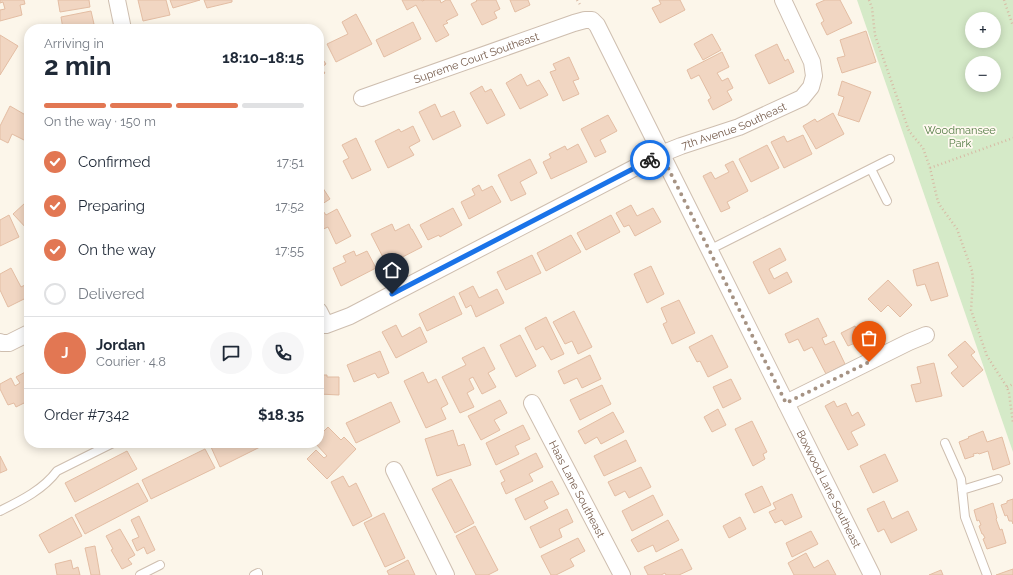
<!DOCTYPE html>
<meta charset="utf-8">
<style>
body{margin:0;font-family:Raleway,sans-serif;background:#f6f6f7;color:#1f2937;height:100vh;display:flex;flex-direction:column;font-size:15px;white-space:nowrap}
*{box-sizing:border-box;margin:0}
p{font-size:13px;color:#747a83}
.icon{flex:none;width:22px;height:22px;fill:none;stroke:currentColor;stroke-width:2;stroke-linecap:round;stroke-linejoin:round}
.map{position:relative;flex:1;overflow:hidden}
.details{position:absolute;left:24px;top:24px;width:300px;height:424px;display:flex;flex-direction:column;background:#fff;border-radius:16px;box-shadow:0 2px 10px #0003}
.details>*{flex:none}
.controls{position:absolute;left:965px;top:12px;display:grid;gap:8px}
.controls a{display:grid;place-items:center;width:36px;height:36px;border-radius:50%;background:#fff;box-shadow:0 2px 10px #0003;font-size:20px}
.pin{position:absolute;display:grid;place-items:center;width:34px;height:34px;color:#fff;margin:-41px -17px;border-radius:50% 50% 50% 0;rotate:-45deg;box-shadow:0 0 4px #0007}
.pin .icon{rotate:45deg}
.courier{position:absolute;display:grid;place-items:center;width:40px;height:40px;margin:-20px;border:3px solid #1a73e8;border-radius:50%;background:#fff;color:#222;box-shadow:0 1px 5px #0007}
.headline em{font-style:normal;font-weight:700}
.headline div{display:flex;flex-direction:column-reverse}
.headline{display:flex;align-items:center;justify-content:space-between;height:68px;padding:0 20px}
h1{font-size:26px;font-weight:700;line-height:30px}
.bar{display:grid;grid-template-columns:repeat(4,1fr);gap:6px 4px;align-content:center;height:48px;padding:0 20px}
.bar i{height:5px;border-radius:3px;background:#e0e1e3}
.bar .on{background:#e27753}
.bar p{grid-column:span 4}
.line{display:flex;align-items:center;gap:10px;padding:0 20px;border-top:1px solid #e0e1e3}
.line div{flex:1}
.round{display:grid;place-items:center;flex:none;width:42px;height:42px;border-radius:21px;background:#f6f6f7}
ol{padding:0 20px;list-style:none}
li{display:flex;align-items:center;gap:12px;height:44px}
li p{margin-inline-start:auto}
li .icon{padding:4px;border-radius:50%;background:#e27753;color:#fff;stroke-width:4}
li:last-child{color:#747a83}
li i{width:22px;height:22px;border:2px solid #e0e1e3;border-radius:50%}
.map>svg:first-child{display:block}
.green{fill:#d5eac8;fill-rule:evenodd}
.building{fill:#f1d6c2;stroke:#e3bda3}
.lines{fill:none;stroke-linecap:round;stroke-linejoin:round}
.lane-casing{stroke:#cebeaf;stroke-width:10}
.street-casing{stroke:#cebeaf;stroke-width:18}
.path{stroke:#d7b9a4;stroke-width:2.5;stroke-dasharray:1 3;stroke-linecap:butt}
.lane{stroke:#fff;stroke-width:8}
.street{stroke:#fff;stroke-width:16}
.done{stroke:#a69384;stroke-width:4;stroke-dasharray:0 7.2}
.route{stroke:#1a73e8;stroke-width:5}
.labels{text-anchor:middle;stroke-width:3.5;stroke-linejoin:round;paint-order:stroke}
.street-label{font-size:11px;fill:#775d4d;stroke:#fff9f0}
.park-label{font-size:11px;fill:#547c45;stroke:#fff9f0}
</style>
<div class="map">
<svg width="1013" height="575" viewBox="0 0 1013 575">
<rect width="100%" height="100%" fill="#fcf6ea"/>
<path class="green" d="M 857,0 L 1013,0 L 1013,452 ZM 972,19 L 994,19 L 994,41 L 972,41 ZM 972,63 L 994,63 L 994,85 L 972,85 Z"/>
<path class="building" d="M 0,0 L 24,0 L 25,4 L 20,5 L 22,15 L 0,21 L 0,10 L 5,9 L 3,2 L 0,3 Z
M 58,0 L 89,0 L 90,7 L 60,12 Z
M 138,0 L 166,0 L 170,15 L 143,21 Z
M 170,0 L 200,0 L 173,8 Z
M 204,0 L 232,0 L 232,2 L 207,8 Z
M 402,0 L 422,0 L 422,1 L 425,0 L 440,0 L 441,3 L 446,0 L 450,0 L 458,15 L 446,21 L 448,23 L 443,25 L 449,35 L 436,42 L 416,5 L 407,10 Z
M 476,0 L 496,0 L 500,9 L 494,12 L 497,18 L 482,25 L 471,4 L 477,1 Z
M 510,0 L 528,0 L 530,5 L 515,12 Z
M 659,0 L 680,0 L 685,10 L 660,23 L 652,8 L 661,4 Z
M 825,0 L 840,0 L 852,23 L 827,35 L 821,23 L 824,21 L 816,4 Z
M 91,11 L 94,24 L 88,26 L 89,29 L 63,29 L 61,17 Z
M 356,14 L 372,44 L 336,62 L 327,44 L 348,34 L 342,22 Z
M 413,22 L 421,39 L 384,57 L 376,40 Z
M 866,31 L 876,62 L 842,73 L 837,58 L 845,56 L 840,40 Z
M 712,34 L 721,50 L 703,60 L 694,44 Z
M 0,35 L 18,46 L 0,75 Z
M 777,44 L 785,61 L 788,59 L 794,72 L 769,84 L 755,55 Z
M 722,52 L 729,67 L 717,73 L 722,81 L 728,78 L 733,88 L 727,91 L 732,100 L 713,110 L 708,100 L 711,98 L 699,75 L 691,79 L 687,70 Z
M 319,54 L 326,64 L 321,68 L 325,73 L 319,77 Z
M 569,57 L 579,79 L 573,81 L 579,94 L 563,101 L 550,72 L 556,70 L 553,64 Z
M 521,74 L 527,86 L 539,80 L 548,95 L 520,109 L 506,83 Z
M 842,81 L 871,92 L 859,122 L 838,115 L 844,97 L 838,95 Z
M 482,86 L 485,92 L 491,89 L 505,115 L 487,124 L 470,93 Z
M 435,104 L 441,117 L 454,111 L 461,126 L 433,140 L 419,112 Z
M 10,106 L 29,117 L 29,140 L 28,142 L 12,134 L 8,143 L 0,139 L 0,126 Z
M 833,113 L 844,134 L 816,149 L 803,126 L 815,119 L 817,122 Z
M 608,115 L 617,131 L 600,140 L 606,152 L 595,157 L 581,129 Z
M 413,126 L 420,141 L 409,147 L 414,155 L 388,168 L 375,141 L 399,129 L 401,132 Z
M 803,135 L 812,154 L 784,168 L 771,142 L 784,136 L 787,142 Z
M 356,138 L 371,170 L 352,179 L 343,161 L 349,158 L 342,145 Z
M 578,144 L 587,162 L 551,179 L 543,162 L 551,158 L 549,154 L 565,146 L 567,150 Z
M 767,145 L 779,168 L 751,182 L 739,159 Z
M 29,149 L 29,161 L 25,150 Z
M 530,159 L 537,173 L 520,182 L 526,194 L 511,201 L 498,175 Z
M 733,161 L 748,191 L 727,202 L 730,208 L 721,212 L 703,176 L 711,172 L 715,179 L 729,172 L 725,165 Z
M 319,182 L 330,199 L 319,206 Z
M 479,185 L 482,191 L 492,186 L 501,202 L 469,219 L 461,202 L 475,195 L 472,189 Z
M 25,203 L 28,207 L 29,206 L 29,231 L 13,214 Z
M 631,205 L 637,216 L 653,208 L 661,222 L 635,236 L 629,225 L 624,227 L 616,213 Z
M 453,208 L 462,225 L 440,237 L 439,235 L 428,240 L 420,225 Z
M 337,209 L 351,236 L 336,244 L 328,227 L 319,231 L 319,213 L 323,211 L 326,215 Z
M 9,215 L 19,237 L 0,246 L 0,220 Z
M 611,215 L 620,232 L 586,250 L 577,233 Z
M 392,224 L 395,231 L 409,224 L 411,229 L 412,229 L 422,247 L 387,265 L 371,234 Z
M 571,235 L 581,252 L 546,271 L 537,253 Z
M 780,248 L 786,260 L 769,269 L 774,279 L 787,272 L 792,282 L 769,294 L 753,262 Z
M 354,251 L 356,256 L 367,251 L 376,268 L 341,286 L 333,268 L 346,262 L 343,256 Z
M 532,255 L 541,273 L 506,290 L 497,272 Z
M 938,262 L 948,296 L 931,301 L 925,284 L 917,286 L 913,270 Z
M 651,266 L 664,294 L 647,303 L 634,274 Z
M 11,268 L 21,287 L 29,283 L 29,303 L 26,304 L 24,299 L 8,307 L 0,290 L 0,274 Z
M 888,280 L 912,305 L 900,317 L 888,305 L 881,312 L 868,299 Z
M 473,286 L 479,298 L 497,289 L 504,303 L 476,317 L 471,305 L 466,308 L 459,293 Z
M 454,296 L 462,314 L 427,331 L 419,314 Z
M 679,300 L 695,333 L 672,344 L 663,324 L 667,322 L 661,308 Z
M 574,311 L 592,347 L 578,354 L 572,341 L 565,344 L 553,322 Z
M 546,317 L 564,354 L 551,360 L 543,346 L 536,350 L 525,328 Z
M 818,318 L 827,336 L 822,338 L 825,345 L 834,341 L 845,364 L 826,374 L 812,347 L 804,351 L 798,339 L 789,343 L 785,334 Z
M 396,325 L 402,337 L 420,327 L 427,342 L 396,358 L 382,332 Z
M 855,326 L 862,340 L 848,346 L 841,333 Z
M 520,335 L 536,366 L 516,377 L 500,345 Z
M 712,335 L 728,367 L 708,377 L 700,361 L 697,362 L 689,347 Z
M 965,341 L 975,352 L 971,355 L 983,370 L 963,387 L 951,373 L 958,367 L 948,355 Z
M 484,347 L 495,369 L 488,373 L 496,387 L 482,394 L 473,377 L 469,379 L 474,389 L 467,393 L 474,407 L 460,413 L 442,377 L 466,365 L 462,358 Z
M 380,351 L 389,373 L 378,378 L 375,373 L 354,382 L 347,365 Z
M 590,355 L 601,379 L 582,388 L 577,378 L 564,384 L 558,371 Z
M 934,363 L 942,396 L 916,402 L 911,385 L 921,383 L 917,367 Z
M 29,370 L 29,408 L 28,409 L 24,403 L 16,407 L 14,403 L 8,405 L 0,389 L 0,384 L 11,378 L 15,386 L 20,383 L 16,377 Z
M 423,372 L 428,383 L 436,379 L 448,404 L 441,408 L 446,419 L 426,428 L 404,381 Z
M 319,375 L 327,375 L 327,377 L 339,377 L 339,395 L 319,394 Z
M 731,379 L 741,399 L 723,408 L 713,387 Z
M 602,385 L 611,404 L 580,420 L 570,400 Z
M 500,400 L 507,413 L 494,420 L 500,430 L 481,440 L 468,416 Z
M 834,401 L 837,407 L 846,403 L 852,416 L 858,412 L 865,425 L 851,432 L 858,445 L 848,450 L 825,406 Z
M 391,402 L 400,422 L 356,443 L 346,423 Z
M 718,409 L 726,425 L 712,432 L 704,417 Z
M 613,412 L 624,432 L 601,444 L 597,437 L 585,444 L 578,431 Z
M 752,421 L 767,452 L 763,454 L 765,459 L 753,466 L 735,429 Z
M 523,425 L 530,439 L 515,446 L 519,454 L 496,465 L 486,443 Z
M 328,427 L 341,440 L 344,437 L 356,449 L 327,479 L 307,459 L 316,450 L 324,458 L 327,456 L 315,443 L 319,443 L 319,436 Z
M 453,430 L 458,446 L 464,444 L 471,465 L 437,476 L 425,439 Z
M 983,431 L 987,442 L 1002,437 L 1010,464 L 993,470 L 988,451 L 979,454 L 978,453 L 973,454 L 974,456 L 965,459 L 959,442 L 969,438 L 968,437 Z
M 626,440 L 636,461 L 604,476 L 594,456 Z
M 219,443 L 268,443 L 220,467 L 211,447 Z
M 205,449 L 215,468 L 151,499 L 142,480 Z
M 127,451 L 137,469 L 75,502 L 65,483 Z
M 536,453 L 543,467 L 529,474 L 533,481 L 506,494 L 501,483 L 505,481 L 500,471 Z
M 885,454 L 898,481 L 873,493 L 860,466 Z
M 0,456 L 7,470 L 0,473 Z
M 641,467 L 651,487 L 629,498 L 625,491 L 615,496 L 608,482 Z
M 343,476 L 349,487 L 356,483 L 372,516 L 353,526 L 331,482 Z
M 451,479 L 474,523 L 455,533 L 432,489 Z
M 552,481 L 559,494 L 544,501 L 548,508 L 525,520 L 515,499 Z
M 138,483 L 148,501 L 85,534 L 75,515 Z
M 762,486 L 771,505 L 754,513 L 745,494 Z
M 792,494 L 802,517 L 785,525 L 782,520 L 775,523 L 769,512 L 776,509 L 773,503 Z
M 653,495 L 663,515 L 632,531 L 622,511 Z
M 1013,499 L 1013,524 L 1012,521 L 1009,521 L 1007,515 L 1005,516 L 1001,505 L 1007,503 L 1007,501 Z
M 884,501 L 892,519 L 908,511 L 917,530 L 891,543 L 884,529 L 878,532 L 867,509 Z
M 993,503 L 997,518 L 996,519 L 1000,530 L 1002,529 L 1006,543 L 987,549 L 983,539 L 985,538 L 983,534 L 982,534 L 979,526 L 981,525 L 979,520 L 977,521 L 974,510 Z
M 567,509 L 573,522 L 559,529 L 562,537 L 540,548 L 530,527 Z
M 384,513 L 405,558 L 385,567 L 364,523 Z
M 139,516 L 155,550 L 147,554 L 144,547 L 137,551 L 132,540 L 139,537 L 131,520 Z
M 72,517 L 82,536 L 49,553 L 39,535 Z
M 740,517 L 746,529 L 729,538 L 723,526 Z
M 668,520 L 679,540 L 656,552 L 653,545 L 638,552 L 631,540 Z
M 475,526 L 498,570 L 488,575 L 476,575 L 456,536 Z
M 120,529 L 135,555 L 128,559 L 132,564 L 122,569 L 111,550 L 113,549 L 106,536 Z
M 811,531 L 818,544 L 792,557 L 786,543 Z
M 578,538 L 585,551 L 570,559 L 574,566 L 556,575 L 551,575 L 541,556 Z
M 95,546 L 100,575 L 91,575 L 85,548 Z
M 682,549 L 692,569 L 679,575 L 666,575 L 665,573 L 661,575 L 648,575 L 644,567 Z
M 806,553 L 814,568 L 828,560 L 836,575 L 794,575 L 788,563 Z
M 71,560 L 73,569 L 78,567 L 80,575 L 57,575 L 55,564 Z
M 408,560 L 415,575 L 389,575 L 387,571 Z
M 1013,569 L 1013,575 L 996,575 Z
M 941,570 L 943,575 L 929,575 Z"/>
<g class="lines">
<defs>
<path id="lane" d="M 871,169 L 887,201
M 709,250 L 890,159
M 945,443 L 961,479 L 965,517 L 987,575
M 962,490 L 998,479
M 0,511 C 20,501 43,490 57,471 L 113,443
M 140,575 L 160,565
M 254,575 L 258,573 L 258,575"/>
<g id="street">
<path d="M 117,0 L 123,29"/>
<path id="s1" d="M 362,98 L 574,23 L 585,20 L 592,20 L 597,25 L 872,575"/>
<path id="s2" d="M 319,311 L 326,325 L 350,316 L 661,154 L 681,146 L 739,127 L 802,98 L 811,87 L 814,76 L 812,62 L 783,0"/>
<path d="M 0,342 L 2,343 L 9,343 L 29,333"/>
<path id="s3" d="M 532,403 L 622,575"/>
<path d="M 786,403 L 909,342 L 926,335"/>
<path d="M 394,470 L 446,575"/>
</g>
</defs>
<use href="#lane" class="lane-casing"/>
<use href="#street" class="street-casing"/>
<path class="path" d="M 577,0 L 581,6
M 869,0 L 872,8 L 875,35 L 909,131 L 923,148 L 930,168 L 937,198 L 939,204 L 957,229 L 972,271 L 973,280 L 971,310 L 987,356 L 1007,387 L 1009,393 L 1013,423
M 1004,0 L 1013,26
M 930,168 L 1013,138
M 1007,387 L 1013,384"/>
<use href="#lane" class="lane"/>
<use href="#street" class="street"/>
</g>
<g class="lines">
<path class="done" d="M 650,160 L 661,154 L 786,403 L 869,362"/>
<path class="route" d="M 392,294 L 650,160"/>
</g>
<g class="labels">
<g class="street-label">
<text dy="4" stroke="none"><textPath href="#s1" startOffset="121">Supreme Court Southeast</textPath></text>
<text dy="4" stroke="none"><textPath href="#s2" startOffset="470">7th Avenue Southeast</textPath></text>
<text dy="4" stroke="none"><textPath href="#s3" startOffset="97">Haas Lane Southeast</textPath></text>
<text dy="4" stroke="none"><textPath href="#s1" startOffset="769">Boxwood Lane Southeast</textPath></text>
</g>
<g class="park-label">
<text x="960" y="134">Woodmansee<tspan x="960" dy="13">Park</tspan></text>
</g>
</g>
</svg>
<div class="controls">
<a>+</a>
<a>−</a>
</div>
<div class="pin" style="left:869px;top:362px;background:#ea580c"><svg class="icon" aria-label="bag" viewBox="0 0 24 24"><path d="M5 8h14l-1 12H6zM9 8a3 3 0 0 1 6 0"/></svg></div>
<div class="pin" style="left:392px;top:294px;background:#1f2937"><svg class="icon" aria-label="home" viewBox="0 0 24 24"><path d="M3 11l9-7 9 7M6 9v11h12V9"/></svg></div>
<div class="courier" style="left:650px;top:160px"><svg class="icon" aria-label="bike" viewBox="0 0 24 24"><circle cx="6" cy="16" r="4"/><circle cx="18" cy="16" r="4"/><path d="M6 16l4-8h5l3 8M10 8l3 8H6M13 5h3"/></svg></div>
<section class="details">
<div class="headline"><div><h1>2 min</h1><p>Arriving in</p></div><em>18:10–18:15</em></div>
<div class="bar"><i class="on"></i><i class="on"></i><i class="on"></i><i></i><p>On the way · 150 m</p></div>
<ol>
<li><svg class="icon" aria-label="check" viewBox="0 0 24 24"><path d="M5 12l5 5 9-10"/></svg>Confirmed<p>17:51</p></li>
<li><svg class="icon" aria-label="check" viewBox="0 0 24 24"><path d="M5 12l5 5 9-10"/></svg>Preparing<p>17:52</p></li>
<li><svg class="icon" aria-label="check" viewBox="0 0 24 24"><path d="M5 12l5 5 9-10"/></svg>On the way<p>17:55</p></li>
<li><i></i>Delivered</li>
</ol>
<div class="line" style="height:72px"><b class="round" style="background:#e27753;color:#fff">J</b><div><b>Jordan</b><p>Courier · 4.8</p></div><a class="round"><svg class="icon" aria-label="chat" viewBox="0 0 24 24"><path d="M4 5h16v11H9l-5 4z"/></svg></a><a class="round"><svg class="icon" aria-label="phone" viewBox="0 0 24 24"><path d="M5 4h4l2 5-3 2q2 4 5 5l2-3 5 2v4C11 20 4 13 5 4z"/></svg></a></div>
<div class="line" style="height:52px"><div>Order #7342</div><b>$18.35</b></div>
</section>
</div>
